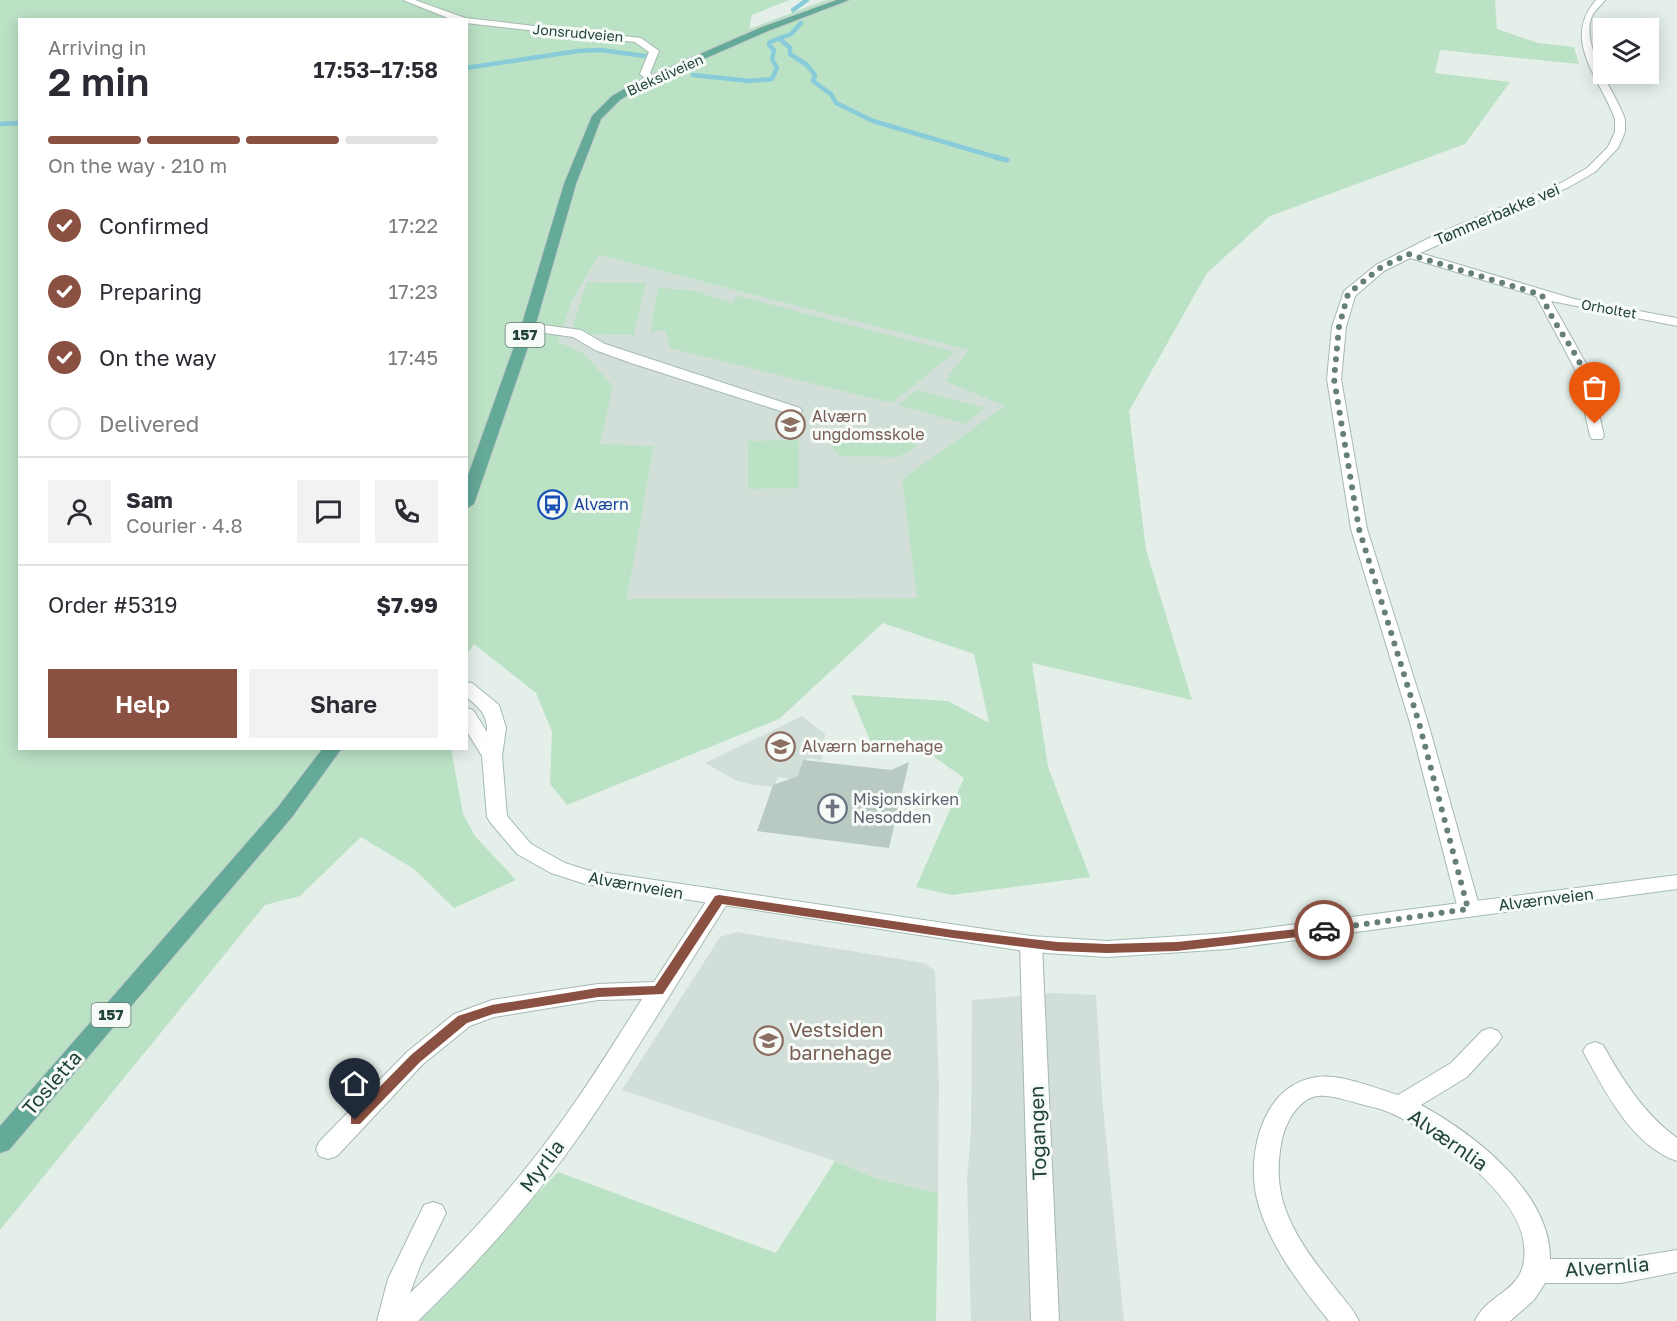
<!DOCTYPE html>
<meta charset="utf-8">
<style>
body{margin:0;font-family:"Golos Text",sans-serif;background:#f2f2f3;color:#2b2b33;height:100vh;display:flex;flex-direction:column;font-size:22px;white-space:nowrap}
*{box-sizing:border-box;margin:0}
p{font-size:20px;color:#7c7c81}
.icon{flex:none;width:33px;height:33px;fill:none;stroke:currentColor;stroke-width:2;stroke-linecap:round;stroke-linejoin:round}
.map{position:relative;flex:1;overflow:hidden}
.details{position:absolute;left:18px;top:18px;width:450px;height:732px;display:flex;flex-direction:column;background:#fff;border-radius:0px;box-shadow:0 3px 15px #0003}
.details>*{flex:none}
.fabs{position:absolute;left:1593px;top:18px;display:grid;gap:12px}
.fabs a{display:grid;place-items:center;width:66px;height:66px;border-radius:0px;background:#fff;box-shadow:0 3px 15px #0003;font-size:30px}
.pin{position:absolute;display:grid;place-items:center;width:51px;height:51px;color:#fff;margin:-62px -26px;border-radius:50% 50% 50% 0;rotate:-45deg;box-shadow:0 0 6px #0007}
.pin .icon{rotate:45deg}
.courier{position:absolute;display:grid;place-items:center;width:60px;height:60px;margin:-30px;border:4px solid #8a5041;border-radius:50%;background:#fff;color:#222;box-shadow:0 2px 8px #0007}
.head em{font-style:normal;font-weight:600}
.head div{display:flex;flex-direction:column-reverse}
.head{display:flex;align-items:center;justify-content:space-between;height:102px;padding:0 30px}
h1{font-size:39px;font-weight:600;line-height:45px}
.bar{display:grid;grid-template-columns:repeat(4,1fr);gap:9px 6px;align-content:center;height:72px;padding:0 30px}
.bar i{height:8px;border-radius:4px;background:#e1e1e2}
.bar .active{background:#8a5041}
.bar p{grid-column:span 4}
.line{display:flex;align-items:center;gap:15px;padding:0 30px;border-top:2px solid #e1e1e2}
.line div{flex:1}
.round{display:grid;place-items:center;flex:none;width:63px;height:63px;border-radius:0px;background:#f2f2f3}
ol{padding:0 30px;list-style:none}
li{display:flex;align-items:center;gap:18px;height:66px}
li p{margin-inline-start:auto}
li .icon{padding:6px;border-radius:50%;background:#8a5041;color:#fff;stroke-width:4}
li:last-child{color:#7c7c81}
li i{width:33px;height:33px;border:3px solid #e1e1e2;border-radius:50%}
.primary-button{display:flex;gap:12px;margin-top:auto;padding:12px 30px}
.primary-button a{flex:1;height:69px;border-radius:0px;background:#8a5041;color:#fff;font-size:24px;font-weight:600;line-height:69px;text-align:center}
.primary-button a+a{background:#f2f2f3;color:#2b2b33}
.map>svg:first-child{display:block}
.built{fill:#d2dfd9}
.green{fill:#bce2c6;fill-rule:evenodd}
.lines{fill:none;stroke-linecap:round;stroke-linejoin:round}
.stream-far1{stroke:#88ccd9;stroke-width:4.5}
.stream{stroke:#88ccd9;stroke-width:5}
.building{fill:#b9cac3}
.street-casing{stroke:#a6b8b2;stroke-width:2}
.secondary-casing{stroke:#a2bcb3;stroke-width:2}
.primary-casing{stroke:#c1cac8;stroke-width:2}
.street{fill:#fff;fill-rule:evenodd}
.secondary{fill:#fff;fill-rule:evenodd}
.primary{fill:#65a998;fill-rule:evenodd}
.route{fill:#8a5041}
.done{stroke:#667f78;stroke-width:6;stroke-dasharray:0 10.8}
.labels{text-anchor:middle;stroke-width:6;stroke-linejoin:round;paint-order:stroke}
.far-street-label{font-size:14px;fill:#21433a;stroke:#f6fbf8}
.shield{fill:#f6fbf8;stroke:#617a73;stroke-width:1.5}
.shield-label{font-size:15px;font-weight:bold;fill:#21433a}
.street-label{font-size:16px;fill:#21433a;stroke:#f6fbf8}
.education-label{font-size:16px;fill:#785e54;stroke:#f6fbf8;text-anchor:start}
.transit-label{font-size:16px;fill:#164399;stroke:#f6fbf8;text-anchor:start}
.worship-label{font-size:16px;fill:#5b616d;stroke:#f6fbf8;text-anchor:start}
.near-education-label{font-size:20px;fill:#785e54;stroke:#f6fbf8;text-anchor:start}
.near-street-label{font-size:20px;fill:#21433a;stroke:#f6fbf8}
</style>
<div class="map">
<svg width="1677" height="1321" viewBox="0 0 1677 1321">
<rect width="100%" height="100%" fill="#e5efea"/>
<path class="built" d="M 599,255 L 968,350 L 1006,406 L 902,479 L 918,598 L 627,599 L 654,446 L 600,445 L 558,342 L 572,301 Z
M 802,716 L 825,734 L 821,760 L 807,758 L 803,774 L 792,779 L 778,777 L 774,787 L 754,785 L 735,780 L 705,763 Z
M 737,932 L 924,963 L 935,971 L 939,1084 L 938,1193 L 878,1179 L 835,1161 L 622,1090 L 720,937 Z
M 1051,993 L 1096,995 L 1102,1096 L 1124,1321 L 971,1321 L 967,1179 L 971,1131 L 972,1000 Z"/>
<path class="green" d="M 0,0 L 789,0 L 752,15 L 749,29 L 826,0 L 1495,0 L 1497,29 L 1538,43 L 1574,47 L 1579,64 L 1440,50 L 1435,73 L 1510,82 L 1465,144 L 1270,216 L 1207,273 L 1129,411 L 1146,550 L 1192,700 L 1032,663 L 1048,767 L 1090,877 L 952,895 L 916,887 L 964,778 L 930,754 L 871,743 L 851,695 L 948,701 L 989,723 L 974,654 L 883,623 L 779,719 L 567,805 L 550,784 L 552,732 L 536,693 L 474,644 L 467,654 L 466,20 L 20,20 L 20,748 L 451,749 L 463,814 L 475,836 L 516,880 L 454,908 L 414,869 L 361,837 L 300,896 L 265,905 L 0,1230 ZM 599,255 L 968,350 L 945,381 L 1005,406 L 902,479 L 917,598 L 627,599 L 654,446 L 600,444 L 613,386 L 583,353 L 558,342 L 572,301 Z
M 587,282 L 646,283 L 634,335 L 570,334 Z
M 658,288 L 691,290 L 732,303 L 738,296 L 955,352 L 892,403 L 670,348 L 665,330 L 650,332 Z
M 917,390 L 984,408 L 966,424 L 898,405 Z
M 842,432 L 906,433 L 917,446 L 898,457 L 840,456 L 828,442 Z
M 799,440 L 799,488 L 748,489 L 748,441 Z
M 835,1161 L 878,1179 L 938,1193 L 936,1321 L 414,1321 L 558,1172 L 776,1253 Z"/>
<g class="lines">
<path class="stream-far1" d="M 793,10 L 807,0
M 779,38 L 790,48 L 790,54 L 807,65 L 815,75 L 813,81 L 831,94 L 836,103 L 873,121 L 1002,159
M 466,68 L 578,51 L 600,50 L 645,56
M 693,75 L 750,81 L 772,79 L 777,68 L 772,59 L 774,50 L 769,45 L 770,42 L 791,34 L 801,23
M 0,124 L 20,123"/>
<path class="stream" d="M 995,157 L 1007,160"/>
</g>
<path class="building" d="M 803,760 L 891,770 L 909,762 L 889,848 L 757,831 L 773,785 L 798,776 Z"/>
<g class="lines">
<defs>
<path id="street" d="M 403,0 L 415,0 L 465,18 L 641,38 L 659,51 L 650,73 L 656,79 L 648,81 L 640,74 L 649,52 L 635,42 L 466,23 L 466,20 L 453,20 Z
M 1596,0 L 1605,0 C 1602,5 1596,9 1593,14 C 1578,44 1615,91 1625,119 L 1625,132 L 1618,148 L 1595,172 L 1569,187 L 1420,253 L 1574,299 L 1677,318 L 1677,326 L 1551,301 L 1589,369 L 1604,436 L 1602,439 L 1592,439 L 1590,436 L 1575,369 L 1536,296 L 1410,258 L 1384,271 L 1355,296 L 1346,327 L 1341,379 L 1367,529 L 1428,723 L 1480,909 L 1477,914 L 1469,917 L 1461,914 L 1458,909 L 1410,723 L 1351,529 L 1327,379 L 1332,327 L 1344,291 L 1376,265 L 1439,233 L 1561,183 L 1587,168 L 1608,147 L 1615,132 L 1615,119 C 1600,78 1561,40 1596,0 Z
M 528,323 L 581,330 L 605,344 L 800,408 L 802,411 L 800,414 L 790,414 L 631,363 L 595,350 L 573,337 L 523,330 L 521,327 Z
M 719,892 L 727,894 L 730,899 L 727,904 C 678,980 633,1058 582,1132 C 534,1201 478,1263 418,1321 L 377,1321 L 388,1279 L 424,1205 L 433,1202 L 442,1205 L 446,1213 L 420,1266 L 410,1293 C 467,1240 519,1181 564,1118 C 592,1079 617,1038 642,999 L 598,1000 L 494,1017 L 470,1026 L 423,1064 L 337,1156 L 328,1159 L 319,1156 L 316,1149 L 319,1142 L 407,1052 L 454,1014 L 492,1000 L 598,984 L 654,982 L 711,894 Z
M 1031,936 L 1039,938 L 1042,944 L 1059,1321 L 1031,1321 L 1020,944 L 1023,938 Z
M 1490,1028 L 1498,1031 L 1502,1037 L 1498,1043 L 1467,1077 L 1421,1105 C 1474,1134 1551,1193 1550,1259 L 1621,1259 L 1677,1250 L 1677,1272 L 1621,1283 L 1545,1283 L 1534,1300 L 1510,1321 L 1475,1321 C 1490,1289 1529,1293 1524,1245 C 1520,1194 1436,1134 1393,1114 C 1381,1108 1366,1106 1354,1102 C 1341,1099 1326,1093 1313,1097 C 1296,1103 1286,1123 1282,1139 C 1278,1159 1277,1178 1282,1198 C 1290,1230 1312,1259 1332,1284 C 1341,1296 1352,1307 1359,1321 L 1329,1321 C 1300,1285 1268,1244 1257,1199 C 1246,1153 1263,1084 1317,1077 C 1342,1074 1374,1088 1398,1095 L 1451,1063 L 1482,1031 Z
M 1595,1042 L 1603,1045 C 1622,1079 1644,1114 1677,1138 L 1677,1161 C 1632,1146 1604,1090 1583,1051 L 1587,1045 Z"/>
<path id="secondary" d="M 466,682 L 472,683 L 499,705 L 506,728 L 502,756 L 507,816 L 531,844 L 565,863 L 587,870 L 1031,936 L 1107,941 L 1228,933 L 1677,875 L 1677,889 L 1228,949 L 1107,957 L 1031,952 L 585,884 L 551,873 L 517,854 L 490,822 L 487,817 L 482,756 L 466,730 L 466,708 L 473,710 L 487,732 C 488,715 479,707 466,697 Z"/>
<path id="primary" d="M 837,0 L 849,0 L 768,31 L 644,85 L 620,100 L 601,119 L 576,184 L 535,327 L 474,504 L 466,509 L 466,481 L 521,327 L 564,184 L 592,116 L 612,96 L 638,81 L 762,27 Z
M 323,748 L 342,748 L 292,817 L 9,1150 L 0,1153 L 0,1126 L 278,807 Z"/>
</defs>
<use href="#street" class="street-casing"/>
<use href="#secondary" class="secondary-casing"/>
<use href="#primary" class="primary-casing"/>
<use href="#street" class="street"/>
<use href="#secondary" class="secondary"/>
<use href="#primary" class="primary"/>
</g>
<path class="route" d="M 719,895 L 953,930 L 1057,942 L 1107,944 L 1177,942 L 1324,926 L 1330,930 L 1324,934 L 1177,951 L 1107,953 L 1057,951 L 953,938 L 722,904 L 663,994 L 598,997 L 493,1014 L 467,1023 L 420,1062 L 360,1124 L 351,1124 L 351,1116 L 411,1055 L 458,1016 L 492,1005 L 598,988 L 655,986 L 715,896 Z"/>
<g class="lines">
<path class="done" d="M 1324,930 L 1468,909 L 1419,723 L 1359,529 L 1334,379 L 1339,327 L 1348,294 L 1380,268 L 1408,254 L 1542,295 C 1550,318 1564,335 1576,356 C 1589,378 1591,400 1595,424"/>
</g>
<defs>
<symbol id="school-ring" viewBox="-11 -11 22 22"><circle r="9.5" fill="#f6fbf8" stroke="#8d6e63" stroke-width="1.5"/><path d="M0-5L7-2L0 1L-7-2ZM-4 1L0 2.5L4 1V4Q0 6-4 4Z" fill="#8d6e63"/></symbol>
<symbol id="bus-ring" viewBox="-11 -11 22 22"><circle r="9.5" fill="#f6fbf8" stroke="#1a4fb4" stroke-width="1.5"/><path d="M-5-6H5V4H4V6H2V4H-2V6H-4V4H-5ZM-3.5-4V0h7V-4ZM-3.5 1.2v1.5H-2V1.2ZM2 1.2v1.5H3.5V1.2Z" fill="#1a4fb4"/></symbol>
<symbol id="church-ring" viewBox="-11 -11 22 22"><circle r="9.5" fill="#f6fbf8" stroke="#6b7280" stroke-width="1.5"/><path d="M-1.2-6h2.4v3.5h3.3v2.4h-3.3V6h-2.4V-.1h-3.3v-2.4h3.3Z" fill="#6b7280"/></symbol>
</defs>
<g fill-rule="evenodd">
<use href="#school-ring" x="774" y="408" width="33" height="33"/>
<use href="#bus-ring" x="536" y="488" width="33" height="33"/>
<use href="#school-ring" x="764" y="730" width="33" height="33"/>
<use href="#church-ring" x="816" y="792" width="33" height="33"/>
<use href="#school-ring" x="752" y="1024" width="33" height="33"/>
</g>
<g class="labels">
<g class="far-street-label">
<text transform="translate(578 33) rotate(5)" y="5">Jonsrudveien</text>
<text transform="translate(665 75) rotate(-24)" y="5">Bleksliveien</text>
<text transform="translate(1609 309) rotate(10)" y="5">Orholtet</text>
</g>
<g class="shield">
<rect x="505.5" y="323" width="39" height="24" rx="4.5"/>
<rect x="91.5" y="1003" width="39" height="24" rx="4.5"/>
</g>
<g class="shield-label">
<text x="525" y="340">157</text>
<text x="111" y="1020">157</text>
</g>
<g class="street-label">
<text transform="translate(1497 214) rotate(-23)" y="6">Tømmerbakke vei</text>
<text transform="translate(636 885) rotate(10)" y="6">Alværnveien</text>
<text transform="translate(1546 899) rotate(-7)" y="6">Alværnveien</text>
</g>
<g class="education-label">
<text x="812" y="422">Alværn<tspan x="812" dy="18">ungdomsskole</tspan></text>
<text x="802" y="752">Alværn barnehage</text>
</g>
<g class="transit-label">
<text x="574" y="510">Alværn</text>
</g>
<g class="worship-label">
<text x="853" y="805">Misjonskirken<tspan x="853" dy="18">Nesodden</tspan></text>
</g>
<g class="near-education-label">
<text x="789" y="1037">Vestsiden<tspan x="789" dy="23">barnehage</tspan></text>
</g>
<g class="near-street-label">
<text transform="translate(52 1083) rotate(-49)" y="7">Tosletta</text>
<text transform="translate(1038 1133) rotate(-92)" y="7">Togangen</text>
<text transform="translate(1448 1140) rotate(35)" y="7">Alværnlia</text>
<text transform="translate(542 1166) rotate(-53)" y="7">Myrlia</text>
<text transform="translate(1607 1267) rotate(-4)" y="7">Alvernlia</text>
</g>
</g>
</svg>
<div class="fabs">
<a><svg class="icon" aria-label="layers" viewBox="0 0 24 24"><path d="M12 4l9 5-9 5-9-5zM3 14l9 5 9-5"/></svg></a>
</div>
<div class="pin" style="left:1595px;top:424px;background:#ea580c"><svg class="icon" aria-label="bag" viewBox="0 0 24 24"><path d="M5 8h14l-1 12H6zM9 8a3 3 0 0 1 6 0"/></svg></div>
<div class="pin" style="left:355px;top:1120px;background:#1f2937"><svg class="icon" aria-label="home" viewBox="0 0 24 24"><path d="M3 11l9-7 9 7M6 9v11h12V9"/></svg></div>
<div class="courier" style="left:1324px;top:930px"><svg class="icon" aria-label="car" viewBox="0 0 24 24"><path d="M5 17H2v-5l4-1 3-4h7l3 4 3 1v5h-3M9 17h6M6 11h13"/><circle cx="7" cy="17" r="2"/><circle cx="17" cy="17" r="2"/></svg></div>
<section class="details">
<div class="head"><div><h1>2 min</h1><p>Arriving in</p></div><em>17:53–17:58</em></div>
<div class="bar"><i class="active"></i><i class="active"></i><i class="active"></i><i></i><p>On the way · 210 m</p></div>
<ol>
<li><svg class="icon" aria-label="check" viewBox="0 0 24 24"><path d="M5 12l5 5 9-10"/></svg>Confirmed<p>17:22</p></li>
<li><svg class="icon" aria-label="check" viewBox="0 0 24 24"><path d="M5 12l5 5 9-10"/></svg>Preparing<p>17:23</p></li>
<li><svg class="icon" aria-label="check" viewBox="0 0 24 24"><path d="M5 12l5 5 9-10"/></svg>On the way<p>17:45</p></li>
<li><i></i>Delivered</li>
</ol>
<div class="line" style="height:108px"><a class="round"><svg class="icon" aria-label="person" viewBox="0 0 24 24"><circle cx="12" cy="8" r="4"/><path d="M4 21q1-7 8-7t8 7"/></svg></a><div><b>Sam</b><p>Courier · 4.8</p></div><a class="round"><svg class="icon" aria-label="chat" viewBox="0 0 24 24"><path d="M4 5h16v11H9l-5 4z"/></svg></a><a class="round"><svg class="icon" aria-label="phone" viewBox="0 0 24 24"><path d="M5 4h4l2 5-3 2q2 4 5 5l2-3 5 2v4C11 20 4 13 5 4z"/></svg></a></div>
<div class="line" style="height:78px"><div>Order #5319</div><b>$7.99</b></div>
<div class="primary-button"><a>Help</a><a>Share</a></div>
</section>
</div>
